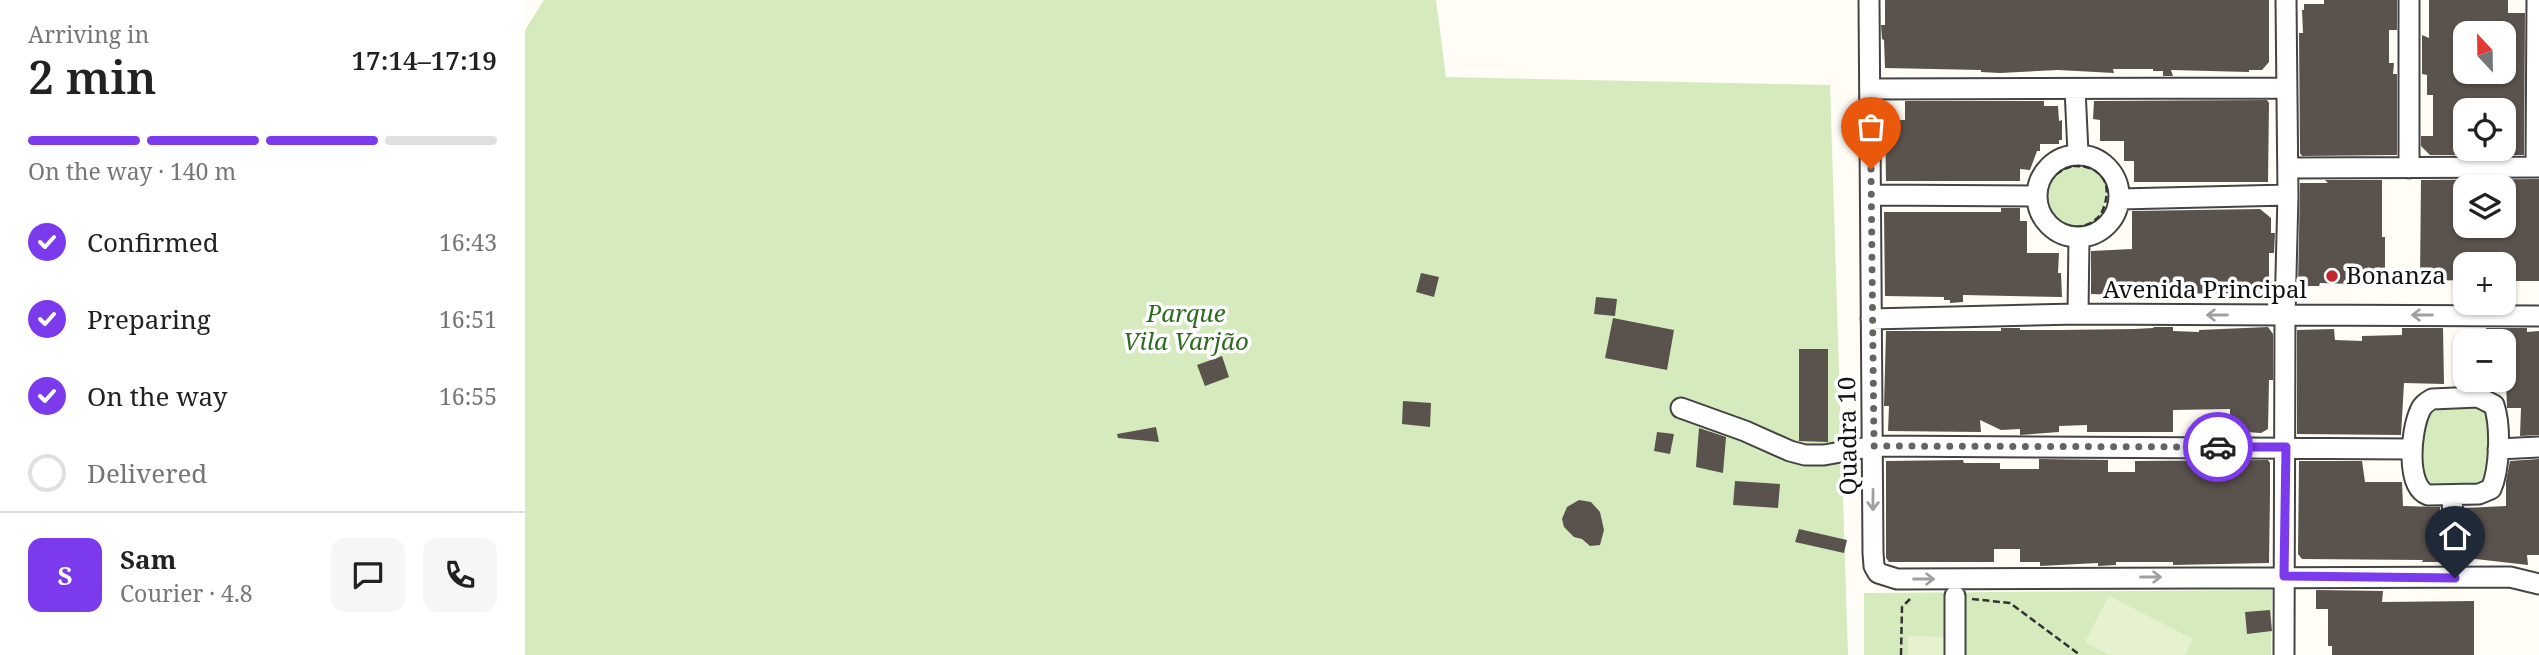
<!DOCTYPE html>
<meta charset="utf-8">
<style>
body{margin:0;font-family:"Noto Serif",serif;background:#f6f6f6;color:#222;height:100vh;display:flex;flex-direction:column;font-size:26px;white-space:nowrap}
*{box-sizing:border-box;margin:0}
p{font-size:23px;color:#767676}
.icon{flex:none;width:38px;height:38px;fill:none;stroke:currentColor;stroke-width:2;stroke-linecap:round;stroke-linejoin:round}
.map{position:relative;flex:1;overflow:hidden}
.sheet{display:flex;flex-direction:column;background:#fff;width:525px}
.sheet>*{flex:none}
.needle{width:46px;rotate:338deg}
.buttons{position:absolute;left:1928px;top:21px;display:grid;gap:14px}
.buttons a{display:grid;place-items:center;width:63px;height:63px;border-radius:14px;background:#fff;box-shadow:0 2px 5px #0004;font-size:35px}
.pin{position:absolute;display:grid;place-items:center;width:60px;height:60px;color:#fff;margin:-72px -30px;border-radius:50% 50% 50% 0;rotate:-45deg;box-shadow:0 0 7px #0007}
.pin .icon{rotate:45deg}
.courier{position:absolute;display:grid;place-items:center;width:70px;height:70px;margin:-35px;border:5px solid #7c3aed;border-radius:50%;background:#fff;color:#222;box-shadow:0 2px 9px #0007}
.headline em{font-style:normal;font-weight:600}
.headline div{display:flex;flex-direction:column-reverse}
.headline{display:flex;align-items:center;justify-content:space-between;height:119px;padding:0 28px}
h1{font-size:46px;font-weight:600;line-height:52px}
.bar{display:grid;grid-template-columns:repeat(4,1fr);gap:10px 7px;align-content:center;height:84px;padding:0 28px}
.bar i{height:9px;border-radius:5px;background:#e0e0e0}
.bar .current{background:#7c3aed}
.bar p{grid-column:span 4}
.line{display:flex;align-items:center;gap:18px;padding:0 28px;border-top:2px solid #e0e0e0}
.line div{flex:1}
.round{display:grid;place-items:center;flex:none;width:74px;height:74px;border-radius:14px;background:#f6f6f6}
ol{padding:0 28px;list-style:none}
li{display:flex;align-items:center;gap:21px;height:77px}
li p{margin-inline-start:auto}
li .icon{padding:7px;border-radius:50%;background:#7c3aed;color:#fff;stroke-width:4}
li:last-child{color:#767676}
li i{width:38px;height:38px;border:4px solid #e0e0e0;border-radius:50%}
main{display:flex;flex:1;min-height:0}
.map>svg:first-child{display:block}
.grass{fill:#d5ebbd}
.pitch{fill:#e6f2cf}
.building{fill:#5a524d;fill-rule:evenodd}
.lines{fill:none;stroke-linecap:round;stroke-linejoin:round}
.minor-casing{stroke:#444;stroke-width:23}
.path{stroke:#333;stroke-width:2.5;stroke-dasharray:7 3.5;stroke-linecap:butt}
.minor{stroke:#fff;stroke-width:19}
.oneway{stroke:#a0a0a0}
.done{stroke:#646461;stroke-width:7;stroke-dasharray:0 12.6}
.route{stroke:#7c3aed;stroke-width:9}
.poi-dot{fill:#c4262e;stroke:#fff;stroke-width:2.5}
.labels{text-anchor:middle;stroke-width:7;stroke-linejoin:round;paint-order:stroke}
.poi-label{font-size:24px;fill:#111;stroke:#fff;text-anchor:start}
.street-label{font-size:24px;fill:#111;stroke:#fff}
.park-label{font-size:24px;font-style:italic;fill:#2f6b1f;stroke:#fff}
</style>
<main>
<section class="sheet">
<div class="headline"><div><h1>2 min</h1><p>Arriving in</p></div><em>17:14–17:19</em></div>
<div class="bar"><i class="current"></i><i class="current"></i><i class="current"></i><i></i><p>On the way · 140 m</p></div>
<ol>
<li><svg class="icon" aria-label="check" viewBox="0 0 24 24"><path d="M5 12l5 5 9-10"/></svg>Confirmed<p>16:43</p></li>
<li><svg class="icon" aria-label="check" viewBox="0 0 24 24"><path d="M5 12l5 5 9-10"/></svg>Preparing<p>16:51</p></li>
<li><svg class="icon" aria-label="check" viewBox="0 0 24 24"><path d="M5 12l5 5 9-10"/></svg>On the way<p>16:55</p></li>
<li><i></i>Delivered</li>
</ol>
<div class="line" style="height:126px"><b class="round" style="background:#7c3aed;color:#fff">S</b><div><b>Sam</b><p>Courier · 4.8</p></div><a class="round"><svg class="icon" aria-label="chat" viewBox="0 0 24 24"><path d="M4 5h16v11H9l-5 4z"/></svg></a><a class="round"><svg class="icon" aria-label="phone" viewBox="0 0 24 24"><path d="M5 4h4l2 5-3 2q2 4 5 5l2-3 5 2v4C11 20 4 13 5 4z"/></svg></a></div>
</section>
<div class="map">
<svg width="2014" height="655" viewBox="0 0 2014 655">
<rect width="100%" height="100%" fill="#fffdf5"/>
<path class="grass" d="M 19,0 L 911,0 L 921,77 L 1305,85 L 1323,655 L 0,655 L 0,30 Z
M 1548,166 C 1574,165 1588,180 1579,207 C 1572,229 1542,233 1526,218 C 1504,197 1525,172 1548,166 Z
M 1962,404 L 1963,484 L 1897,485 L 1896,405 Z
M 1747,590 L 1746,655 L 1339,655 L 1339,593 Z"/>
<path class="pitch" d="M 1584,596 L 1668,639 L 1660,655 L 1585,655 L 1560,642 Z
M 1383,636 L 1426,637 L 1426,655 L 1383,655 Z"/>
<path class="building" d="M 1360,0 L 1744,0 L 1744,62 L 1737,70 L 1724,70 L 1724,72 L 1646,70 L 1648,76 L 1638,76 L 1638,71 L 1628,71 L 1628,69 L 1588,69 L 1589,73 L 1533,70 L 1475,73 L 1456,72 L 1456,70 L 1360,68 L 1359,40 L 1357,39 L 1356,25 L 1360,25 Z
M 1799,0 L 1872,0 L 1872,30 L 1864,30 L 1864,63 L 1869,63 L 1868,74 L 1872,74 L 1872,155 L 1777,156 L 1775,153 L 1774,33 L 1778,33 L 1777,10 L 1779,10 L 1779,4 L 1799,4 Z
M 1904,0 L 1983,0 L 1983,13 L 2000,13 L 1999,155 L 1905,155 L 1896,146 L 1896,136 L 1908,136 L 1908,95 L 1902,95 L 1902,75 L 1897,74 L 1897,35 L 1904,38 ZM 1941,33 L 1979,33 L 1979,72 L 1941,72 ZM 1941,110 L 1979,110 L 1979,149 L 1941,149 Z
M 1742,100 L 1744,103 L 1743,182 L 1609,182 L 1609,161 L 1599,161 L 1599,141 L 1575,141 L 1575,120 L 1568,119 L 1569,101 Z
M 1380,101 L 1519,101 L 1519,106 L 1533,106 L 1534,121 L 1537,120 L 1537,140 L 1534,140 L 1534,144 L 1515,144 L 1515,151 L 1512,151 L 1505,170 L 1495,169 L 1495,181 L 1361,181 L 1360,120 L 1380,120 Z
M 2014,179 L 2014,281 L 1979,281 L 1979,264 L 1941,264 L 1941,280 L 1895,281 L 1896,180 ZM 1941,187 L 1979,187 L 1979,226 L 1941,226 Z
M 1800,180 L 1857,180 L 1857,237 L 1860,237 L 1860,285 L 1795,283 L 1794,286 L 1773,286 L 1775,183 L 1803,183 Z
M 1476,208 L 1495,208 L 1495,221 L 1502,221 L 1502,253 L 1534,253 L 1533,273 L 1536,273 L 1537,297 L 1438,295 L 1438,302 L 1425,303 L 1425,300 L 1419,300 L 1419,297 L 1360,296 L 1359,212 L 1476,212 Z
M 1735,209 L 1746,218 L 1746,233 L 1750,233 L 1749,253 L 1744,253 L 1744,290 L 1736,296 L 1724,297 L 1724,293 L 1628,294 L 1628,296 L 1566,294 L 1566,251 L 1607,249 L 1607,211 Z
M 896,273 L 914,277 L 909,297 L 891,292 Z
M 1071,297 L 1092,299 L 1090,316 L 1069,314 Z
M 1088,318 L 1149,330 L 1142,370 L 1080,358 Z
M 1629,327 L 1648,327 L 1648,331 L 1674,332 L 1674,330 L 1743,327 L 1748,334 L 1748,380 L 1744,380 L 1743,429 L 1736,433 L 1705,431 L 1705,409 L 1648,410 L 1648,432 L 1562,432 L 1562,425 L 1534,426 L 1534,432 L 1495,435 L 1495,429 L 1476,430 L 1455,420 L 1456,432 L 1363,431 L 1364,406 L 1359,406 L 1361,331 L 1476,331 L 1476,328 L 1495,328 L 1495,330 L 1533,330 L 1609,329 L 1628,328 Z
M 1877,328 L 1918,328 L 1919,384 L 1879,383 L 1876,435 L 1772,434 L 1772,330 L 1809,329 L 1810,340 L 1837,341 L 1837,336 L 1877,335 Z
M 1961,328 L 2002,328 L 2002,332 L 2014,331 L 2014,435 L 1995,436 L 1996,408 L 1982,408 L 1982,406 L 1979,341 L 1961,341 Z
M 1274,349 L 1303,349 L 1303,442 L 1274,441 Z
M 697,356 L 704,377 L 680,386 L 672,365 Z
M 878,401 L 906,403 L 905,427 L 877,424 Z
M 631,427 L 634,442 L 593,438 L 592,434 Z
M 1174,428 L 1201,437 L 1198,473 L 1171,467 Z
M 1132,432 L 1149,434 L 1145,454 L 1129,451 Z
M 1514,459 L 1583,460 L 1583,472 L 1610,472 L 1610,461 L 1743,460 L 1745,463 L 1745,494 L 1744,563 L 1648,565 L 1648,562 L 1591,562 L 1591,565 L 1573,566 L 1573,563 L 1515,566 L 1515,562 L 1495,562 L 1495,549 L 1469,549 L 1469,562 L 1364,562 L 1361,558 L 1361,461 L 1438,460 L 1439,463 L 1475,463 L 1475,469 L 1514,469 Z
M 2014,459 L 2014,555 L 2002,555 L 2003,565 L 1942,558 L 1940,508 L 1981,506 L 1981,481 L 1985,461 Z
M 1774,461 L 1837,461 L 1840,482 L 1877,482 L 1878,506 L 1915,507 L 1917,559 L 1914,562 L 1897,562 L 1898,560 L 1777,559 L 1773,554 Z
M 1210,481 L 1255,484 L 1253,508 L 1208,505 Z
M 1054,500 L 1066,502 L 1075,512 L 1079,530 L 1075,545 L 1065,546 L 1057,539 L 1049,537 L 1039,527 L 1037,519 L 1042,507 Z
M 1274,529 L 1322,540 L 1319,553 L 1270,542 Z
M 1791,590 L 1858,591 L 1857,602 L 1949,601 L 1949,655 L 1807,655 L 1807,646 L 1803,646 L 1803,609 L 1791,609 Z
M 1745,610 L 1747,631 L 1722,634 L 1720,612 Z"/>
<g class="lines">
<defs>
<path id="minor" d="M 1344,0 L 1348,553 L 1349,566 L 1353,573 L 1372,579 L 1985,577 L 2014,584
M 1884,0 L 1884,168
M 1345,89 L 1761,88
M 1550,89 L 1553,153
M1512 196a41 41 0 1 1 82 0a41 41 0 1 1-82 0Z
M 2011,167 L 2012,0
M 1763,168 L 2014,167
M 1346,195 L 1510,196
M 1595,199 L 1763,195
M 1553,314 L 1554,238
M 1346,319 L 1553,314 L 2014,316
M 1953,397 L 1969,405 C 1976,426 1975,469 1966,489 L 1954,494 L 1903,495 C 1880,486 1886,430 1895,411 C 1897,405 1902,402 1907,399 Z
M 1156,408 L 1220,431 L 1265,451 L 1280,455 L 1299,455 L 1349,446 L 1887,449
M 1973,449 L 2014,447
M 1927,495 L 1930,577
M 1430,596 L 1430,655
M 1759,655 L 1760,315 L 1763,195 L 1761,0"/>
</defs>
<use href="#minor" class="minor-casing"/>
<path class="path" d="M 1548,166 C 1574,165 1588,180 1579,207 C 1572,229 1542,233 1526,218 C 1504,197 1525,172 1548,166 Z
M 1447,599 L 1485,603 L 1555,655
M 1376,655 L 1377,607 L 1385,599"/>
<use href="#minor" class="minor"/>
</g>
<defs><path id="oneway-shaft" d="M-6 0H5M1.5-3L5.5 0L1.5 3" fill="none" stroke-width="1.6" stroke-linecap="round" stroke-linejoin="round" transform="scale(1.75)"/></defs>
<g class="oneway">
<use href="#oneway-shaft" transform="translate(1692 315) rotate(-180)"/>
<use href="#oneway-shaft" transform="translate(1897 315) rotate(-180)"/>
<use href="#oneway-shaft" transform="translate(1348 500) rotate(90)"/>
<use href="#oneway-shaft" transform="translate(1626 577)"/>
<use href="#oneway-shaft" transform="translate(1399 579)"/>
</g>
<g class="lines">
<path class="done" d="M 1346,169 L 1349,446 L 1693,447"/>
<path class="route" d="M 1693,447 L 1761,447 L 1759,576 L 1930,578"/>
</g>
<circle class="poi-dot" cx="1807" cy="276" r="7"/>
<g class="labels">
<g class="poi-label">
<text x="1821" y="284">Bonanza</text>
</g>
<g class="street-label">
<text x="1680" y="298">Avenida Principal</text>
<text transform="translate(1323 436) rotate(-91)" y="8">Quadra 10</text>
</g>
<g class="park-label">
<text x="661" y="322">Parque<tspan x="661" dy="28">Vila Varjão</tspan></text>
</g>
</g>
</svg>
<div class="buttons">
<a><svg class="needle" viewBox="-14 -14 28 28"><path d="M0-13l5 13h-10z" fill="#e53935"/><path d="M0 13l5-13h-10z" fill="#767676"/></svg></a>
<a><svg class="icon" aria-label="locate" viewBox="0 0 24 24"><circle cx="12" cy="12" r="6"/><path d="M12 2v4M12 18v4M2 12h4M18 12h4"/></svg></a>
<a><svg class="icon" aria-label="layers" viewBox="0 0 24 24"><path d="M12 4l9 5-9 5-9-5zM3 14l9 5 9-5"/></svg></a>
<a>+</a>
<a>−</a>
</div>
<div class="pin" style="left:1346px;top:169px;background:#ea580c"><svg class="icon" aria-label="bag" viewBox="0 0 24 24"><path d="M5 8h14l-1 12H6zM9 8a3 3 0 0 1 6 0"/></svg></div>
<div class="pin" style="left:1930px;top:578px;background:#1f2937"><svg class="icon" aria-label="home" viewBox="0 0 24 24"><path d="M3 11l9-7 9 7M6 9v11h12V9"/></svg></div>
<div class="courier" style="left:1693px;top:447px"><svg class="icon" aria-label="car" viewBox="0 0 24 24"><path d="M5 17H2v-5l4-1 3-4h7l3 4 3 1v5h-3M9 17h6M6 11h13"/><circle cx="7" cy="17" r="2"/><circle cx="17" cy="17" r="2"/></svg></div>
</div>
</main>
